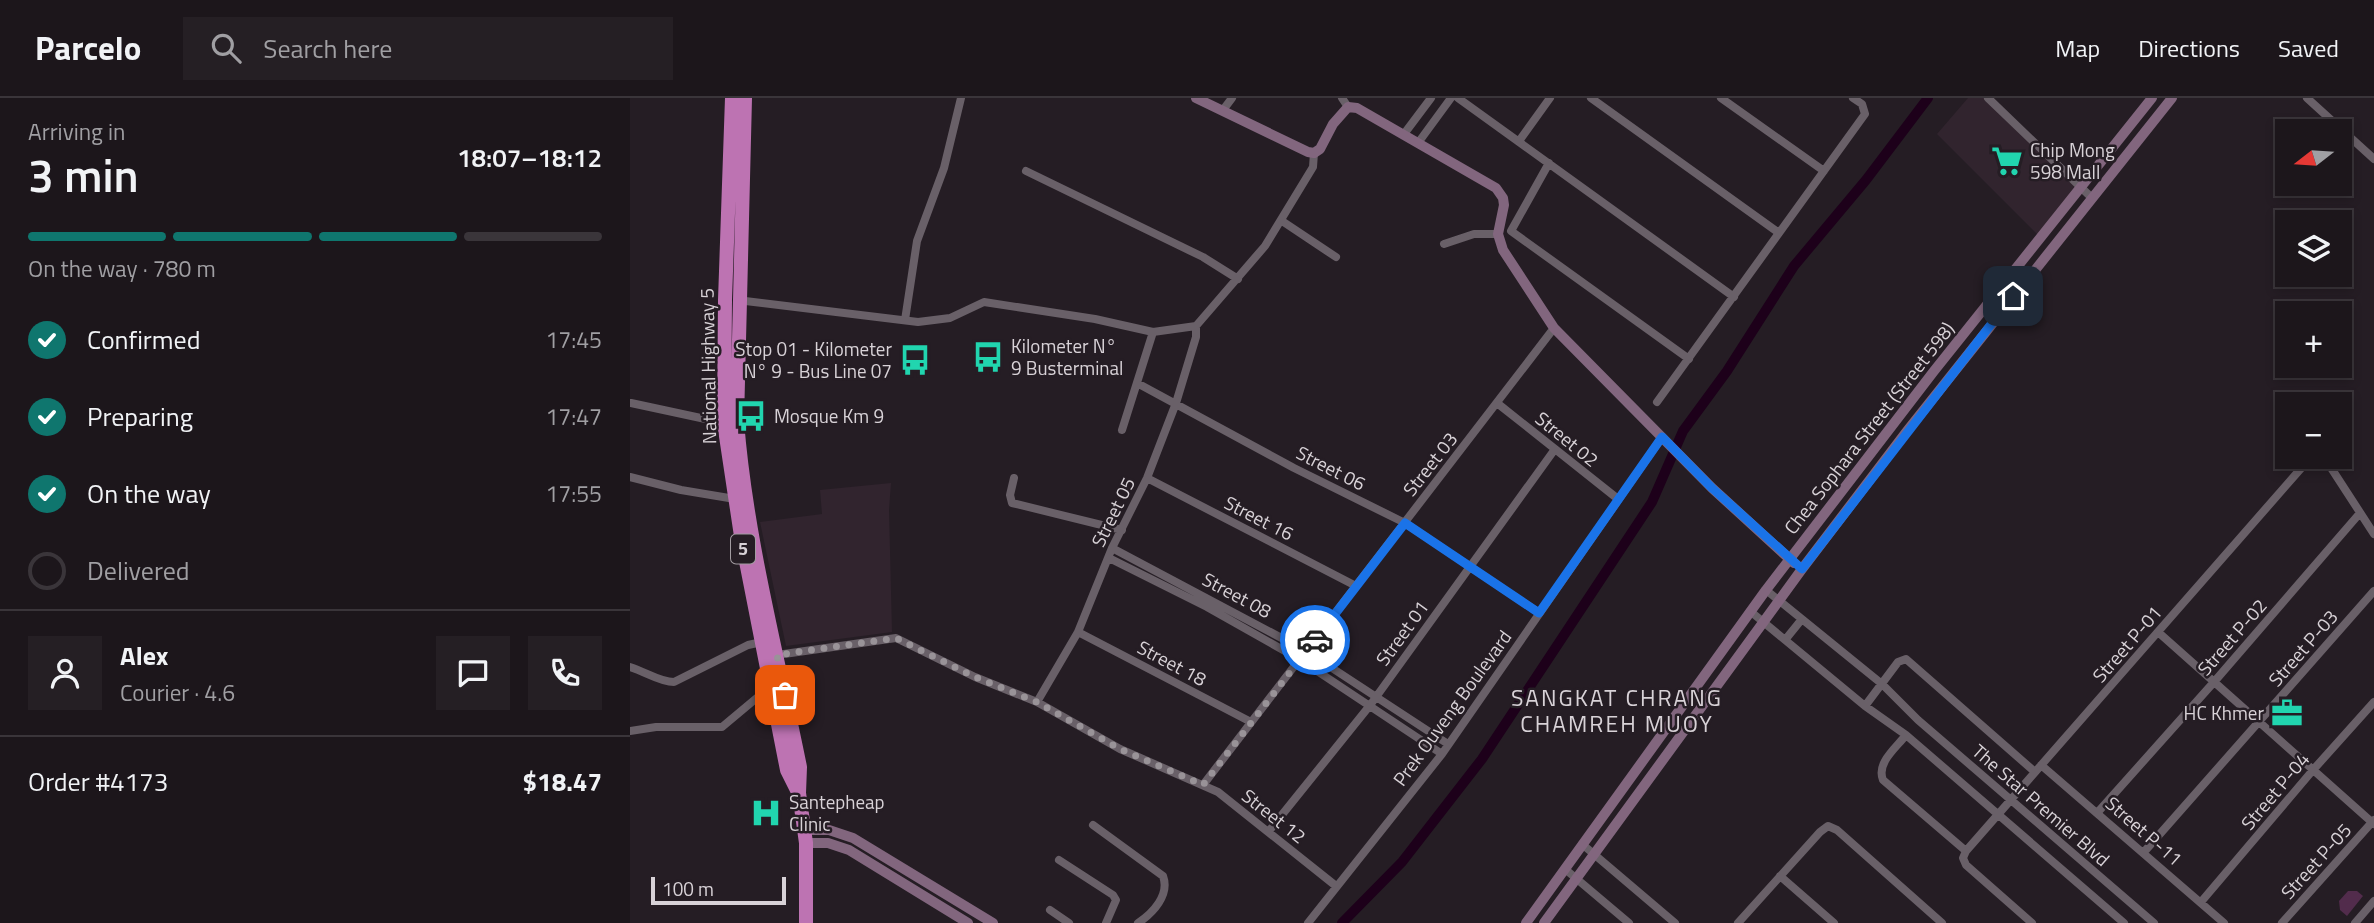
<!DOCTYPE html>
<meta charset="utf-8">
<style>
body{margin:0;font-family:"Titillium Web",sans-serif;background:#251f24;color:#f1f3f6;height:100vh;display:flex;flex-direction:column;font-size:26px;white-space:nowrap}
*{box-sizing:border-box;margin:0}
p{font-size:23px;color:#a09fa3}
.icon{flex:none;width:38px;height:38px;fill:none;stroke:currentColor;stroke-width:2;stroke-linecap:round;stroke-linejoin:round}
.map{position:relative;flex:1;overflow:hidden}
.drawer{display:flex;flex-direction:column;background:#1c161b;width:630px}
.drawer>*{flex:none}
.needle{width:46px;rotate:253deg}
.controls{position:absolute;left:1645px;top:21px;display:grid;gap:14px}
.controls a{display:grid;place-items:center;width:77px;height:77px;border-radius:0px;background:#1c161b;box-shadow:0 4px 10px #0003,0 0 0 2px #3a353a;font-size:35px}
.scale{position:absolute;left:21px;bottom:18px;width:135px;box-sizing:border-box;padding-left:7px;border:4px solid #d8d2d7;border-top:0;font-size:19px;line-height:24px;white-space:nowrap;color:#d8d2d7;-webkit-text-stroke:5px #251d24;paint-order:stroke}
.pin{position:absolute;display:grid;place-items:center;width:60px;height:60px;color:#fff;margin:-30px;border-radius:14px;box-shadow:0 4px 10px #0006}
.courier{position:absolute;display:grid;place-items:center;width:70px;height:70px;margin:-35px;border:5px solid #1a73e8;border-radius:50%;background:#fff;color:#222;box-shadow:0 2px 9px #0007}
.head em{font-style:normal;font-weight:600}
.head div{display:flex;flex-direction:column-reverse}
.head{display:flex;align-items:center;justify-content:space-between;height:119px;padding:0 28px}
h1{font-size:46px;font-weight:600;line-height:52px}
.bar{display:grid;grid-template-columns:repeat(4,1fr);gap:10px 7px;align-content:center;height:84px;padding:0 28px}
.bar i{height:9px;border-radius:5px;background:#3a353a}
.bar .active{background:#0f766e}
.bar p{grid-column:span 4}
.line{display:flex;align-items:center;gap:18px;padding:0 28px;border-top:2px solid #3a353a}
.line div{flex:1}
.round{display:grid;place-items:center;flex:none;width:74px;height:74px;border-radius:0px;background:#251f24}
ol{padding:0 28px;list-style:none}
li{display:flex;align-items:center;gap:21px;height:77px}
li p{margin-inline-start:auto}
li .icon{padding:7px;border-radius:50%;background:#0f766e;color:#fff;stroke-width:4}
li:last-child{color:#a09fa3}
li i{width:38px;height:38px;border:4px solid #3a353a;border-radius:50%}
header{display:flex;align-items:center;gap:42px;box-sizing:border-box;height:98px;padding:0 35px;background:#1c161b;border-bottom:2px solid #3a353a}
header strong{font-size:33px}
nav{display:flex;gap:38px;margin-inline-start:auto;font-size:24px}
.search{width:490px;height:63px;background:#251f24;display:flex;align-items:center;gap:18px;box-sizing:border-box;padding:0 24px;border-radius:0px;color:#a09fa3;font-size:26px}
main{display:flex;flex:1;min-height:0}
.map>svg:first-child{display:block}
.built{fill:#31242e}
.green{fill:#522c4c}
.lines{fill:none;stroke-linecap:round;stroke-linejoin:round}
.canal{stroke:#1d001a;stroke-width:10}
.street{stroke:#696068;stroke-width:8}
.secondary{stroke:#82667e;stroke-width:10}
.highway{stroke:#bd73b2;stroke-width:14}
.done{stroke:#999398;stroke-width:7;stroke-dasharray:0 12.6}
.route{stroke:#1a73e8;stroke-width:9}
.labels{text-anchor:middle;stroke-width:5;stroke-linejoin:round;paint-order:stroke}
.shield{fill:#251d24;stroke:#a29ca1;stroke-width:2}
.shield-label{font-size:18px;font-weight:bold;fill:#d8d2d7}
.poi-label{font-size:19px;fill:#d8d2d7;stroke:#251d24;text-anchor:start}
.street-label{font-size:19px;fill:#d8d2d7;stroke:#251d24}
.quarter-label{font-size:23px;letter-spacing:2px;fill:#d8d2d7;stroke:#251d24}
</style>
<header>
<strong>Parcelo</strong>
<div class="search"><svg class="icon" aria-label="search" viewBox="0 0 24 24"><circle cx="10" cy="10" r="6"/><path d="M15 15l6 6"/></svg>Search here</div>
<nav><a>Map</a><a>Directions</a><a>Saved</a></nav>
</header>
<main>
<section class="drawer">
<div class="head"><div><h1>3 min</h1><p>Arriving in</p></div><em>18:07–18:12</em></div>
<div class="bar"><i class="active"></i><i class="active"></i><i class="active"></i><i></i><p>On the way · 780 m</p></div>
<ol>
<li><svg class="icon" aria-label="check" viewBox="0 0 24 24"><path d="M5 12l5 5 9-10"/></svg>Confirmed<p>17:45</p></li>
<li><svg class="icon" aria-label="check" viewBox="0 0 24 24"><path d="M5 12l5 5 9-10"/></svg>Preparing<p>17:47</p></li>
<li><svg class="icon" aria-label="check" viewBox="0 0 24 24"><path d="M5 12l5 5 9-10"/></svg>On the way<p>17:55</p></li>
<li><i></i>Delivered</li>
</ol>
<div class="line" style="height:126px"><a class="round"><svg class="icon" aria-label="person" viewBox="0 0 24 24"><circle cx="12" cy="8" r="4"/><path d="M4 21q1-7 8-7t8 7"/></svg></a><div><b>Alex</b><p>Courier · 4.6</p></div><a class="round"><svg class="icon" aria-label="chat" viewBox="0 0 24 24"><path d="M4 5h16v11H9l-5 4z"/></svg></a><a class="round"><svg class="icon" aria-label="phone" viewBox="0 0 24 24"><path d="M5 4h4l2 5-3 2q2 4 5 5l2-3 5 2v4C11 20 4 13 5 4z"/></svg></a></div>
<div class="line" style="height:91px"><div>Order #4173</div><b>$18.47</b></div>
</section>
<div class="map">
<svg width="1744" height="825" viewBox="0 0 1744 825">
<rect width="100%" height="100%" fill="#251d24"/>
<path class="built" d="M 1338,0 L 1356,0 L 1446,89 L 1408,137 L 1307,36 Z
M 261,385 L 259,412 L 262,534 L 156,548 L 130,424 L 192,416 L 190,392 Z"/>
<path class="green" d="M 1718,793 L 1727,793 L 1733,798 L 1717,818 L 1710,812 L 1709,803 Z"/>
<g class="lines">
<path class="canal" d="M 712,825 L 772,764 L 852,661 L 1022,404 L 1053,333 L 1097,273 L 1164,168 L 1236,82 L 1298,0"/>
<path class="street" d="M 712,0 L 718,9
M 828,0 L 1104,199
M 961,0 L 1149,135
M 1091,0 L 1194,73
M 1358,0 L 1462,100
M 1677,0 L 1744,61
M 593,12 L 602,0
M 774,36 L 801,0
M 889,43 L 920,0
M 788,45 L 821,0
M 919,65 L 881,133 L 1059,261
M 396,73 L 573,159 L 608,181
M 652,123 L 706,159
M 814,146 L 844,136 L 868,136
M 107,202 L 288,224 L 320,220 L 354,204 L 465,221 L 523,234 L 566,228 L 635,148 L 683,69 L 684,55
M 275,222 L 287,143 L 314,70 L 331,0
M 507,285 L 664,370 L 775,425 L 909,515
M 1027,304 L 1235,16 L 1232,6 L 1223,0
M 1,305 L 94,325
M 867,305 L 988,401
M 492,332 L 523,234
M 1694,359 L 1744,436
M 0,379 L 51,392 L 105,401
M 384,380 L 380,397 L 382,405 L 492,432
M 517,380 L 726,488
M 482,450 L 676,553 L 818,646
M 479,460 L 577,509 L 669,561 L 812,656
M 1136,492 L 1252,586 L 1288,622 L 1524,825
M 1120,513 L 1235,608 L 1276,637 L 1494,825
M 448,534 L 621,624
M 1528,534 L 1744,726
M 1155,542 L 1172,521
M 147,557 L 266,540 L 345,579 L 407,604 L 490,651 L 588,694 L 706,788
M 0,569 C 14,573 30,584 44,584 L 118,547 L 132,544
M 407,604 L 448,534 L 482,450 L 517,380 L 546,305 L 566,239 L 566,228
M 1235,608 L 1268,564 L 1276,561 L 1405,674
M 0,633 L 26,629 L 92,629 L 141,588
M 1276,637 C 1266,650 1246,665 1253,682 L 1336,753
M 1411,667 L 1594,825
M 573,687 L 924,230
M 1468,714 L 1584,584 L 1730,415
M 463,727 L 533,778 C 540,797 523,815 508,825
M 639,733 L 741,606 L 925,351
M 952,746 L 1045,825
M 1336,753 L 1681,359
M 1336,753 L 1333,760 L 1336,767 L 1402,825
M 1514,754 L 1744,493
M 429,762 L 483,797 L 486,802 L 476,825
M 935,771 L 999,825
M 1150,778 L 1204,825
M 1571,804 L 1683,672 L 1744,604
M 420,812 L 439,825
M 678,825 L 812,656 L 1032,339
M 1108,825 L 1190,734 L 1198,728 L 1207,732 L 1312,825
M 1652,825 L 1744,722
M 1725,825 L 1744,803"/>
<path class="secondary" d="M 566,0 L 678,54 L 684,55 L 690,51 L 703,26 L 718,9 L 727,10 L 866,90 L 873,100 L 874,107 L 868,136 L 873,152 L 924,230 L 1082,390 L 1164,465
M 175,732 L 199,732 L 223,740 L 363,825
M 176,745 L 198,745 L 219,752 L 338,825
M 896,825 L 1136,492 L 1304,273 L 1522,0
M 914,825 L 1172,471 L 1277,333 L 1542,0"/>
<path class="highway" d="M 102,0 L 95,202 L 94,325 L 111,438 L 157,672 L 168,694
M 115,0 L 107,323 C 116,439 147,554 170,669 L 169,695 L 176,745 L 176,825"/>
</g>
<g class="lines">
<path class="done" d="M 155,597 L 147,557 L 266,540 L 345,579 L 407,604 L 490,651 L 573,687 L 685,542"/>
<path class="route" d="M 685,542 L 775,425 L 909,515 L 1032,339 L 1082,390 L 1172,471 L 1383,198"/>
</g>
<defs>
<symbol id="supermarket-bare" viewBox="-9 -9 18 18"><path d="M-6-5.5h2.5l.6 2H6L4.5 2H-2.5L-4.4-4H-6ZM-1.5 3.2a1.3 1.3 0 1 0 .1 0ZM3 3.2a1.3 1.3 0 1 0 .1 0Z" fill="#21d5af" stroke="#251d24" stroke-width="2.5" paint-order="stroke"/></symbol>
<symbol id="bus-bare" viewBox="-9 -9 18 18"><path d="M-5-6H5V4H4V6H2V4H-2V6H-4V4H-5ZM-3.5-4V0h7V-4ZM-3.5 1.2v1.5H-2V1.2ZM2 1.2v1.5H3.5V1.2Z" fill="#21d5af" stroke="#251d24" stroke-width="2.5" paint-order="stroke"/></symbol>
<symbol id="office-bare" viewBox="-9 -9 18 18"><path d="M-6-3h4V-5.5h4V-3h4V5H-6ZM-1-4.5V-3h2v-1.5ZM-6 0V1H6V0Z" fill="#21d5af" stroke="#251d24" stroke-width="2.5" paint-order="stroke"/></symbol>
<symbol id="hospital-bare" viewBox="-9 -9 18 18"><path d="M-5-5h3v3.5h4V-5h3V5h-3V1.5h-4V5h-3Z" fill="#21d5af" stroke="#251d24" stroke-width="2.5" paint-order="stroke"/></symbol>
</defs>
<g fill-rule="evenodd">
<use href="#supermarket-bare" x="1355" y="41" width="44" height="44"/>
<use href="#bus-bare" x="336" y="237" width="44" height="44"/>
<use href="#bus-bare" x="263" y="240" width="44" height="44"/>
<use href="#bus-bare" x="99" y="296" width="44" height="44"/>
<use href="#office-bare" x="1635" y="593" width="44" height="44"/>
<use href="#hospital-bare" x="114" y="693" width="44" height="44"/>
</g>
<g class="labels">
<rect class="shield" x="101" y="436.5" width="24" height="29" rx="5"/>
<g class="shield-label">
<text x="113" y="457">5</text>
</g>
<g class="poi-label">
<text x="1400" y="59">Chip Mong<tspan x="1400" dy="22">598 Mall</tspan></text>
<text x="381" y="255">Kilometer N°<tspan x="381" dy="22">9 Busterminal</tspan></text>
<text x="262" y="258" text-anchor="end">Stop 01 - Kilometer<tspan x="262" dy="22">N° 9 - Bus Line 07</tspan></text>
<text x="144" y="325">Mosque Km 9</text>
<text x="1634" y="622" text-anchor="end">HC Khmer</text>
<text x="159" y="711">Santepheap<tspan x="159" dy="22">Clinic</tspan></text>
</g>
<g class="street-label">
<text transform="translate(78 268) rotate(-91)" y="7">National Highway 5</text>
<text transform="translate(1239 330) rotate(-52)" y="7">Chea Sophara Street (Street 598)</text>
<text transform="translate(937 341) rotate(39)" y="7">Street 02</text>
<text transform="translate(800 366) rotate(-52)" y="7">Street 03</text>
<text transform="translate(701 370) rotate(27)" y="7">Street 06</text>
<text transform="translate(483 414) rotate(-64)" y="7">Street 05</text>
<text transform="translate(629 420) rotate(27)" y="7">Street 16</text>
<text transform="translate(607 497) rotate(28)" y="7">Street 08</text>
<text transform="translate(772 535) rotate(-54)" y="7">Street 01</text>
<text transform="translate(1602 539) rotate(-49)" y="7">Street P-02</text>
<text transform="translate(1497 546) rotate(-49)" y="7">Street P-01</text>
<text transform="translate(1673 550) rotate(-49)" y="7">Street P-03</text>
<text transform="translate(542 565) rotate(28)" y="7">Street 18</text>
<text transform="translate(822 610) rotate(-54)" y="7">Prek Ouveng Boulevard</text>
<text transform="translate(1645 693) rotate(-50)" y="7">Street P-04</text>
<text transform="translate(1411 707) rotate(41)" y="7">The Star Premier Blvd</text>
<text transform="translate(644 718) rotate(38)" y="7">Street 12</text>
<text transform="translate(1514 733) rotate(41)" y="7">Street P-11</text>
<text transform="translate(1686 763) rotate(-48)" y="7">Street P-05</text>
</g>
<g class="quarter-label">
<text x="987" y="608">SANGKAT CHRANG<tspan x="987" dy="26">CHAMREH MUOY</tspan></text>
</g>
</g>
</svg>
<div class="controls">
<a><svg class="needle" viewBox="-14 -14 28 28"><path d="M0-13l5 13h-10z" fill="#e53935"/><path d="M0 13l5-13h-10z" fill="#a09fa3"/></svg></a>
<a><svg class="icon" aria-label="layers" viewBox="0 0 24 24"><path d="M12 4l9 5-9 5-9-5zM3 14l9 5 9-5"/></svg></a>
<a>+</a>
<a>−</a>
</div>
<div class="scale">100 m</div>
<div class="pin" style="left:155px;top:597px;background:#ea580c"><svg class="icon" aria-label="bag" viewBox="0 0 24 24"><path d="M5 8h14l-1 12H6zM9 8a3 3 0 0 1 6 0"/></svg></div>
<div class="pin" style="left:1383px;top:198px;background:#1f2937"><svg class="icon" aria-label="home" viewBox="0 0 24 24"><path d="M3 11l9-7 9 7M6 9v11h12V9"/></svg></div>
<div class="courier" style="left:685px;top:542px"><svg class="icon" aria-label="car" viewBox="0 0 24 24"><path d="M5 17H2v-5l4-1 3-4h7l3 4 3 1v5h-3M9 17h6M6 11h13"/><circle cx="7" cy="17" r="2"/><circle cx="17" cy="17" r="2"/></svg></div>
</div>
</main>
